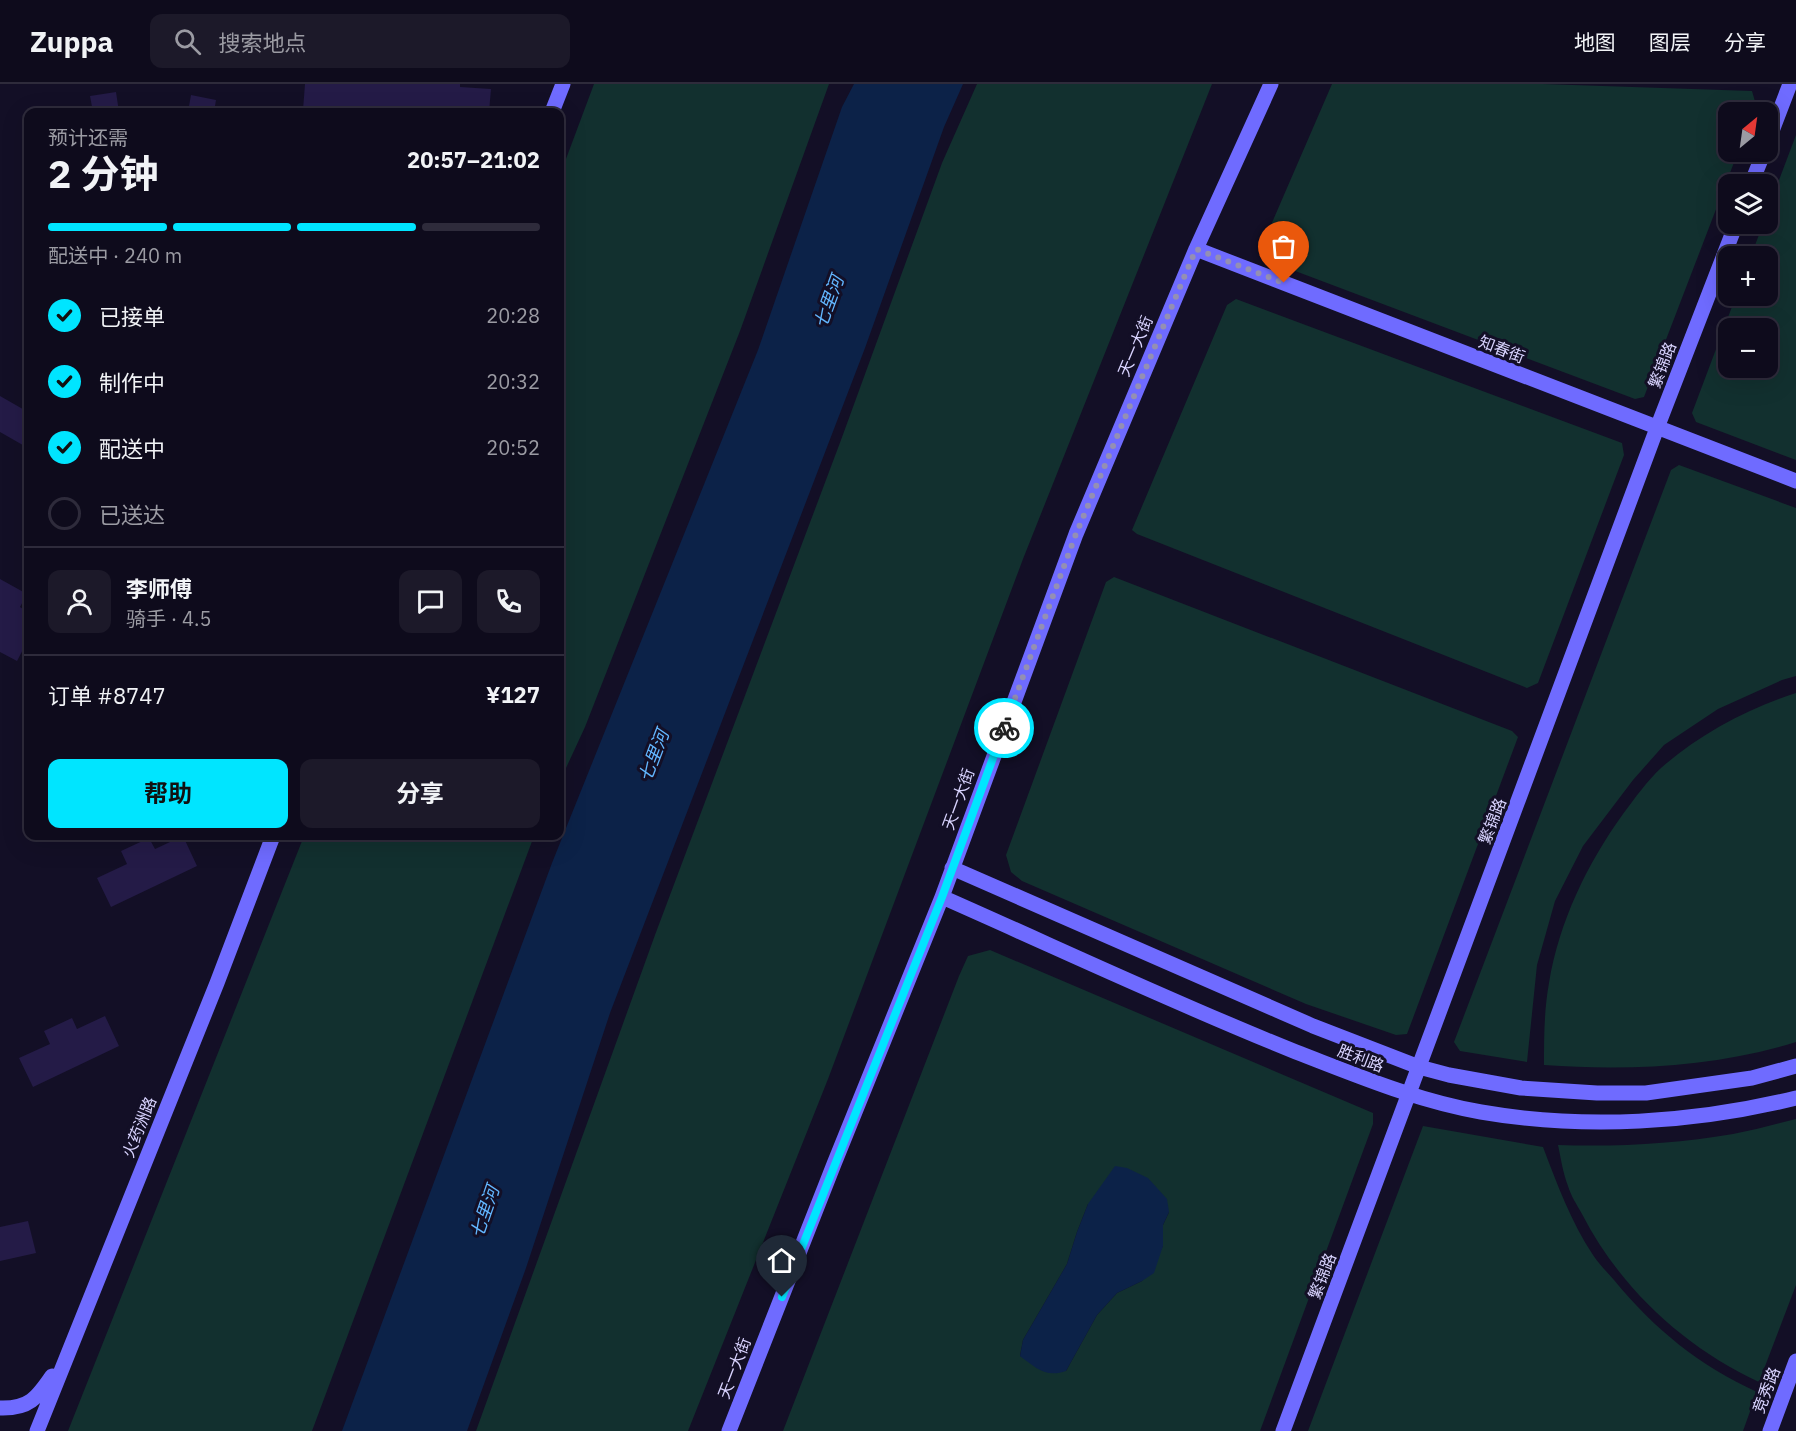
<!DOCTYPE html>
<html lang="zh">
<meta charset="utf-8">
<style>
body{margin:0;font-family:"IBM Plex Sans","Noto Sans SC",sans-serif;background:#1c1929;color:#f1f3f6;height:100vh;display:flex;flex-direction:column;font-size:22px;white-space:nowrap}
*{box-sizing:border-box;margin:0}
p{font-size:20px;color:#9b9ba3}
.icon{flex:none;width:33px;height:33px;fill:none;stroke:currentColor;stroke-width:2;stroke-linecap:round;stroke-linejoin:round}
.map{position:relative;flex:1;overflow:hidden}
.panel{position:absolute;left:24px;top:24px;width:540px;height:732px;display:flex;flex-direction:column;background:#0e0b1c;border-radius:12px;box-shadow:0 6px 24px #0002,0 0 0 2px #2e2b3b}
.panel>*{flex:none}
.needle{width:39px;rotate:29deg}
.tools{position:absolute;left:1718px;top:18px;display:grid;gap:12px}
.tools a{display:grid;place-items:center;width:60px;height:60px;border-radius:12px;background:#0e0b1c;box-shadow:0 6px 24px #0002,0 0 0 2px #2e2b3b;font-size:30px}
.pin{position:absolute;display:grid;place-items:center;width:51px;height:51px;color:#fff;margin:-62px -26px;border-radius:50% 50% 50% 0;rotate:-45deg;box-shadow:0 0 6px #0007}
.pin .icon{rotate:45deg}
.courier{position:absolute;display:grid;place-items:center;width:60px;height:60px;margin:-30px;border:4px solid #00e5ff;border-radius:50%;background:#fff;color:#222;box-shadow:0 2px 8px #0007}
.summary em{font-style:normal;font-weight:700}
.summary div{display:flex;flex-direction:column-reverse}
.summary{display:flex;align-items:center;justify-content:space-between;height:102px;padding:0 24px}
h1{font-size:39px;font-weight:700;line-height:45px}
.bar{display:grid;grid-template-columns:repeat(4,1fr);gap:9px 6px;align-content:center;height:72px;padding:0 24px}
.bar i{height:8px;border-radius:4px;background:#2e2b3b}
.bar .on{background:#00e5ff}
.bar p{grid-column:span 4}
.line{display:flex;align-items:center;gap:15px;padding:0 24px;border-top:2px solid #2e2b3b}
.line div{flex:1}
.round{display:grid;place-items:center;flex:none;width:63px;height:63px;border-radius:12px;background:#1c1929}
ol{padding:0 24px;list-style:none}
li{display:flex;align-items:center;gap:18px;height:66px}
li p{margin-inline-start:auto}
li .icon{padding:6px;border-radius:50%;background:#00e5ff;color:#111;stroke-width:4}
li:last-child{color:#9b9ba3}
li i{width:33px;height:33px;border:3px solid #2e2b3b;border-radius:50%}
.primary-button{display:flex;gap:12px;margin-top:auto;padding:12px 24px}
.primary-button a{flex:1;height:69px;border-radius:12px;background:#00e5ff;color:#111;font-size:24px;font-weight:700;line-height:69px;text-align:center}
.primary-button a+a{background:#1c1929;color:#f1f3f6}
header{display:flex;align-items:center;gap:36px;box-sizing:border-box;height:84px;padding:0 30px;background:#0e0b1c;border-bottom:2px solid #2e2b3b}
header strong{font-size:28px}
nav{display:flex;gap:33px;margin-inline-start:auto;font-size:21px}
.search{width:420px;height:54px;background:#1c1929;display:flex;align-items:center;gap:15px;box-sizing:border-box;padding:0 21px;border-radius:12px;color:#9b9ba3;font-size:22px}
.map>svg:first-child{display:block}
.green{fill:#12302f;fill-rule:evenodd}
.water{fill:#0c2248}
.building{fill:#241b47}
.lines{fill:none;stroke-linecap:round;stroke-linejoin:round}
.secondary{stroke:#6f6bff;stroke-width:15}
.done{stroke:#948fb3;stroke-width:6;stroke-dasharray:0 10.8}
.route{stroke:#00e5ff;stroke-width:8}
.labels{text-anchor:middle;stroke-width:6;stroke-linejoin:round;paint-order:stroke}
.street-label{font-size:16px;fill:#d9d4ff;stroke:#130f26}
.water-label{font-size:18px;font-style:italic;fill:#62b6ff;stroke:#130f26}
</style>
<header>
<strong>Zuppa</strong>
<div class="search"><svg class="icon" aria-label="search" viewBox="0 0 24 24"><circle cx="10" cy="10" r="6"/><path d="M15 15l6 6"/></svg>搜索地点</div>
<nav><a>地图</a><a>图层</a><a>分享</a></nav>
</header>
<div class="map">
<svg width="1796" height="1347" viewBox="0 0 1796 1347">
<rect width="100%" height="100%" fill="#130f26"/>
<path class="green" d="M 594,0 L 829,0 L 740,247 L 585,643 L 560,697 L 560,91 Z
M 977,0 L 1212,0 L 1023,475 L 828,995 L 688,1347 L 476,1347 L 655,851 L 841,356 L 942,79 Z
M 1332,0 L 1543,0 L 1752,7 L 1756,21 L 1753,28 L 1728,28 L 1728,68 L 1738,68 L 1644,313 L 1635,315 L 1266,176 L 1261,164 Z
M 1796,51 L 1796,376 L 1696,338 L 1692,329 L 1736,212 L 1767,212 L 1767,172 L 1751,172 L 1763,140 L 1767,140 L 1767,128 ZM 1728,244 L 1767,244 L 1767,284 L 1728,284 Z
M 1236,215 L 1622,359 L 1624,371 L 1538,599 L 1527,604 L 1137,450 L 1132,446 L 1227,221 Z
M 1679,381 L 1796,424 L 1796,592 L 1782,596 L 1718,625 L 1664,661 L 1633,696 L 1583,762 L 1555,817 L 1537,881 L 1527,978 L 1460,967 L 1454,958 L 1671,386 Z
M 1114,493 L 1512,647 L 1518,653 L 1407,950 L 1396,951 L 1306,920 L 1022,797 L 1011,788 L 1006,771 L 1106,498 Z
M 1796,609 L 1796,958 C 1715,983 1628,987 1544,981 C 1544,954 1544,927 1549,899 C 1559,838 1587,780 1623,730 C 1635,714 1647,697 1661,684 C 1698,651 1748,624 1796,609 Z
M 304,752 L 534,752 L 312,1347 L 68,1347 Z
M 990,866 L 1373,1029 L 1373,1040 L 1260,1347 L 783,1347 L 959,892 L 968,872 ZM 1088,1120 L 1169,1128 L 1163,1141 L 1163,1162 L 1142,1197 L 1117,1209 L 1097,1231 L 1066,1287 L 1020,1272 L 1023,1256 L 1067,1180 L 1077,1148 Z
M 1796,1035 L 1796,1201 L 1759,1298 C 1684,1263 1620,1204 1582,1130 C 1577,1121 1571,1112 1568,1102 C 1563,1089 1561,1075 1558,1061 C 1616,1063 1675,1060 1733,1050 C 1754,1046 1775,1040 1796,1035 Z
M 1423,1042 L 1543,1063 C 1557,1100 1571,1138 1593,1171 C 1599,1180 1607,1188 1614,1196 C 1655,1246 1699,1281 1757,1308 L 1743,1347 L 1308,1347 Z"/>
<path class="water" d="M 854,0 L 963,0 L 944,43 L 865,264 L 610,929 L 526,1184 L 467,1347 L 342,1347 L 552,779 L 758,266 L 842,23 Z
M 1115,1082 L 1127,1084 L 1148,1094 L 1167,1115 L 1169,1128 L 1163,1141 L 1163,1162 L 1154,1189 L 1142,1197 L 1117,1209 L 1097,1231 L 1066,1287 C 1046,1294 1036,1284 1020,1272 L 1023,1256 L 1067,1180 L 1077,1148 L 1088,1120 Z"/>
<path class="building" d="M 305,0 L 460,0 L 460,3 L 491,5 L 489,28 L 338,28 L 303,26 Z
M 116,8 L 119,28 L 93,28 L 90,12 Z
M 191,11 L 216,16 L 214,28 L 188,28 Z
M 0,312 L 28,328 L 28,364 L 0,348 Z
M 0,495 L 27,510 L 20,523 L 28,528 L 28,556 L 17,577 L 0,568 Z
M 183,752 L 197,782 L 111,823 L 97,794 L 127,780 L 121,767 L 149,754 L 155,765 Z
M 105,932 L 119,962 L 33,1003 L 19,974 L 50,960 L 44,947 L 72,934 L 77,945 Z
M 28,1137 L 36,1169 L 0,1177 L 0,1143 Z"/>
<g class="lines">
<path class="secondary" d="M 552,28 L 563,0
M 1767,60 L 1790,0
M 1751,100 L 1764,68
M 1196,165 L 1796,397
M 952,784 L 1313,942 L 1419,983 L 1449,991 L 1521,1004 L 1597,1009 L 1646,1009 L 1752,994 L 1796,982
M 942,813 C 1060,865 1176,920 1296,968 C 1356,991 1417,1017 1481,1028 C 1585,1046 1694,1039 1796,1014
M 0,1324 C 29,1325 37,1314 52,1292
M 37,1347 L 217,899 L 273,752
M 729,1347 L 834,1080 L 942,813 L 1076,450 L 1196,165 L 1271,0
M 1283,1347 L 1657,344 L 1736,140
M 1770,1347 L 1796,1277"/>
</g>
<g class="lines">
<path class="done" d="M 1004,644 L 1076,450 L 1196,165 L 1284,199"/>
<path class="route" d="M 782,1213 L 942,813 L 1004,644"/>
</g>
<g class="labels">
<g class="street-label">
<text transform="translate(1135 262) rotate(-67)" y="6">天一大街</text>
<text transform="translate(1502 265) rotate(21)" y="6">知春街</text>
<text transform="translate(1662 281) rotate(-69)" y="6">繁锦路</text>
<text transform="translate(958 715) rotate(-70)" y="6">天一大街</text>
<text transform="translate(1492 737) rotate(-69)" y="6">繁锦路</text>
<text transform="translate(1361 974) rotate(21)" y="6">胜利路</text>
<text transform="translate(139 1043) rotate(-68)" y="6">火药洲路</text>
<text transform="translate(1322 1192) rotate(-69)" y="6">繁锦路</text>
<text transform="translate(734 1284) rotate(-69)" y="6">天一大街</text>
<text transform="translate(1766 1306) rotate(-69)" y="6">竞秀路</text>
</g>
<g class="water-label">
<text transform="translate(829 218) rotate(-70)" y="6">七里河</text>
<text transform="translate(654 672) rotate(-69)" y="6">七里河</text>
<text transform="translate(485 1128) rotate(-71)" y="6">七里河</text>
</g>
</g>
</svg>
<div class="tools">
<a><svg class="needle" viewBox="-14 -14 28 28"><path d="M0-13l5 13h-10z" fill="#e53935"/><path d="M0 13l5-13h-10z" fill="#9b9ba3"/></svg></a>
<a><svg class="icon" aria-label="layers" viewBox="0 0 24 24"><path d="M12 4l9 5-9 5-9-5zM3 14l9 5 9-5"/></svg></a>
<a>+</a>
<a>−</a>
</div>
<div class="pin" style="left:1284px;top:199px;background:#ea580c"><svg class="icon" aria-label="bag" viewBox="0 0 24 24"><path d="M5 8h14l-1 12H6zM9 8a3 3 0 0 1 6 0"/></svg></div>
<div class="pin" style="left:782px;top:1213px;background:#1f2937"><svg class="icon" aria-label="home" viewBox="0 0 24 24"><path d="M3 11l9-7 9 7M6 9v11h12V9"/></svg></div>
<div class="courier" style="left:1004px;top:644px"><svg class="icon" aria-label="bike" viewBox="0 0 24 24"><circle cx="6" cy="16" r="4"/><circle cx="18" cy="16" r="4"/><path d="M6 16l4-8h5l3 8M10 8l3 8H6M13 5h3"/></svg></div>
<section class="panel">
<div class="summary"><div><h1>2 分钟</h1><p>预计还需</p></div><em>20:57–21:02</em></div>
<div class="bar"><i class="on"></i><i class="on"></i><i class="on"></i><i></i><p>配送中 · 240 m</p></div>
<ol>
<li><svg class="icon" aria-label="check" viewBox="0 0 24 24"><path d="M5 12l5 5 9-10"/></svg>已接单<p>20:28</p></li>
<li><svg class="icon" aria-label="check" viewBox="0 0 24 24"><path d="M5 12l5 5 9-10"/></svg>制作中<p>20:32</p></li>
<li><svg class="icon" aria-label="check" viewBox="0 0 24 24"><path d="M5 12l5 5 9-10"/></svg>配送中<p>20:52</p></li>
<li><i></i>已送达</li>
</ol>
<div class="line" style="height:108px"><a class="round"><svg class="icon" aria-label="person" viewBox="0 0 24 24"><circle cx="12" cy="8" r="4"/><path d="M4 21q1-7 8-7t8 7"/></svg></a><div><b>李师傅</b><p>骑手 · 4.5</p></div><a class="round"><svg class="icon" aria-label="chat" viewBox="0 0 24 24"><path d="M4 5h16v11H9l-5 4z"/></svg></a><a class="round"><svg class="icon" aria-label="phone" viewBox="0 0 24 24"><path d="M5 4h4l2 5-3 2q2 4 5 5l2-3 5 2v4C11 20 4 13 5 4z"/></svg></a></div>
<div class="line" style="height:78px"><div>订单 #8747</div><b>¥127</b></div>
<div class="primary-button"><a>帮助</a><a>分享</a></div>
</section>
</div>
